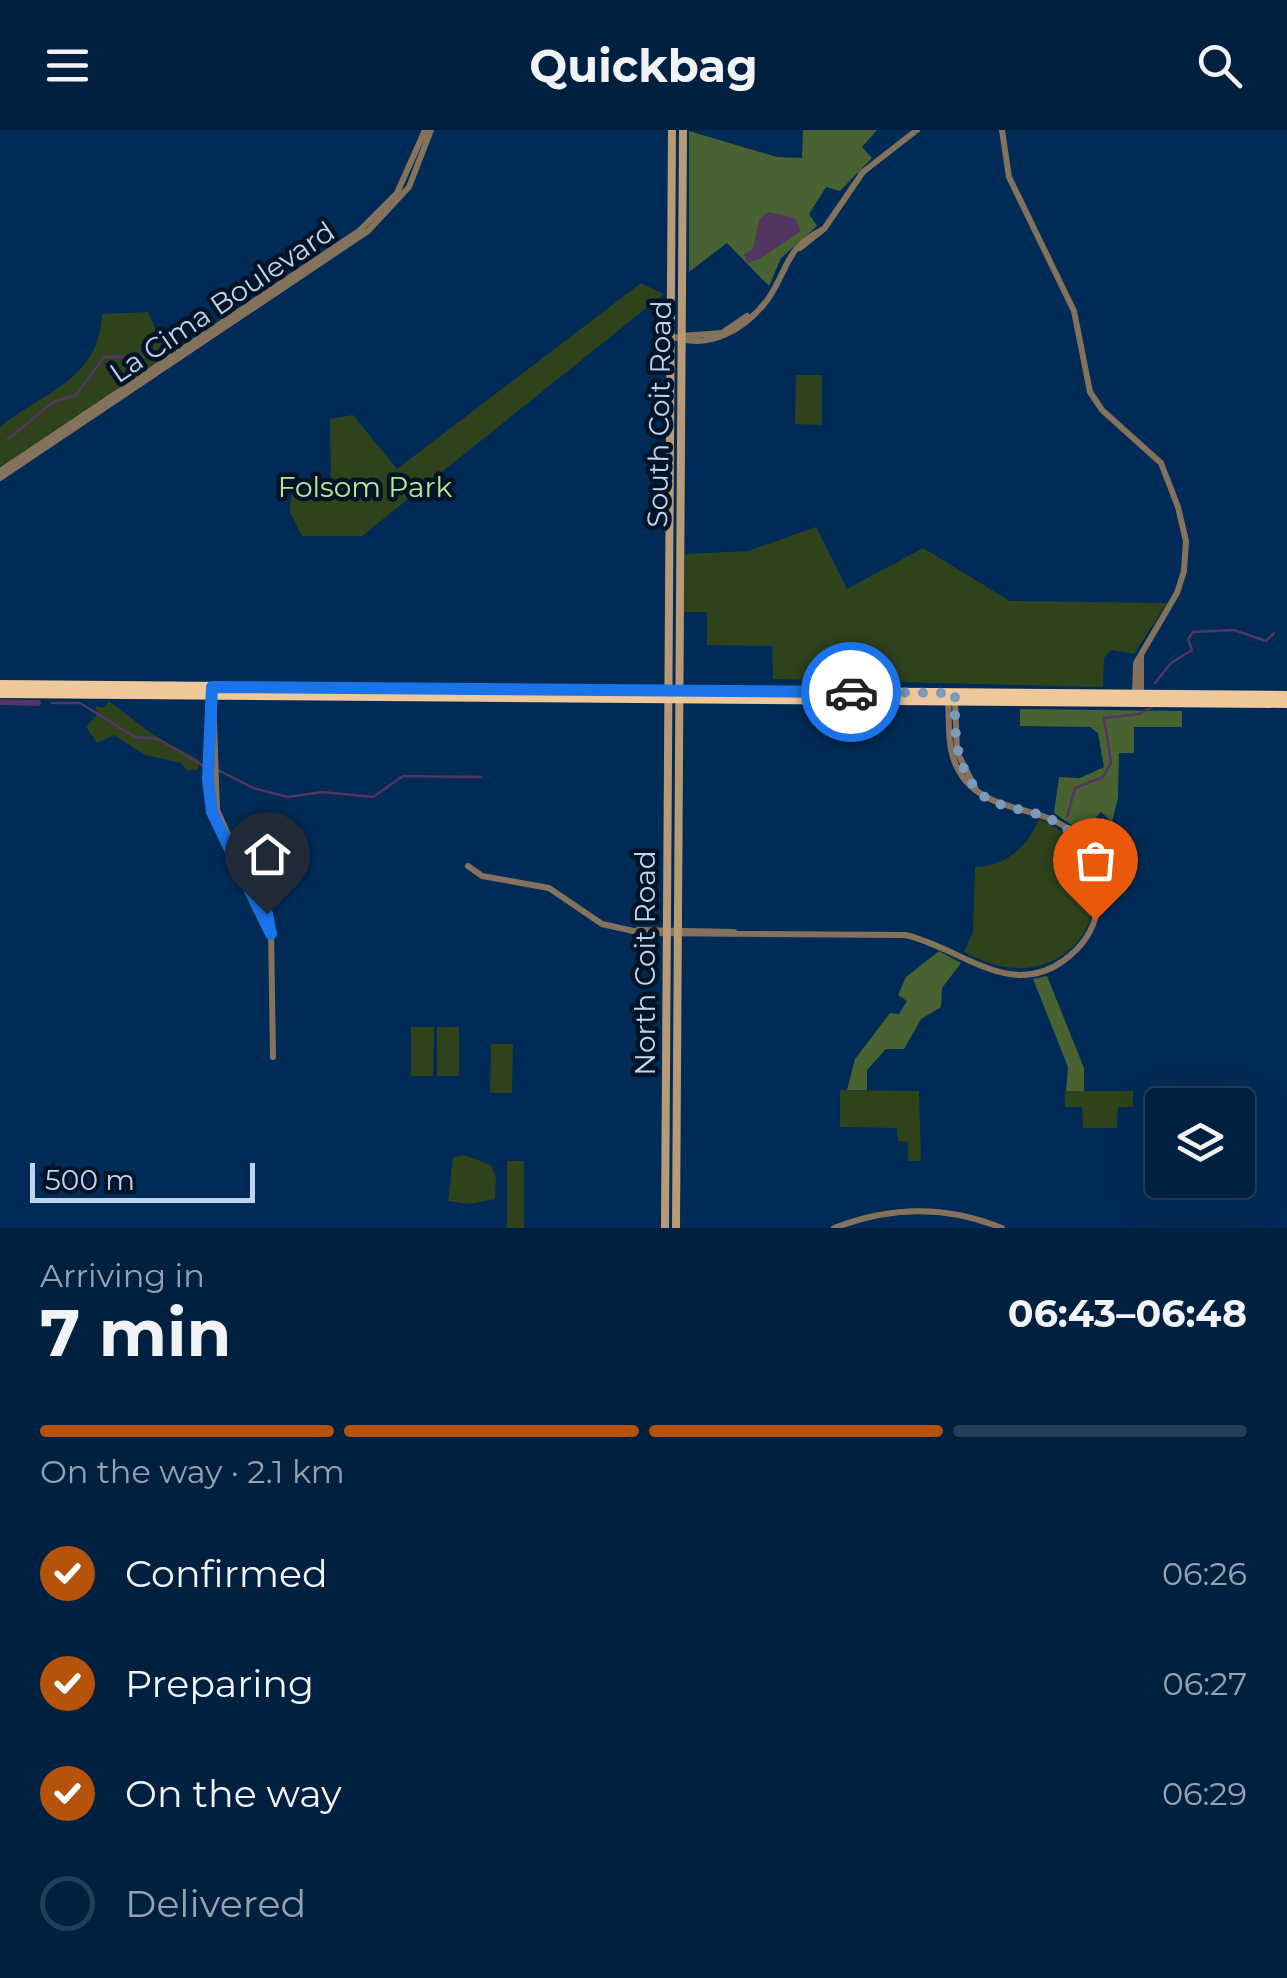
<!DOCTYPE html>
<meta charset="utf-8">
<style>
body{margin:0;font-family:Montserrat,sans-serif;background:#0a2847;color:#f1f3f6;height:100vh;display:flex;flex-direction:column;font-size:38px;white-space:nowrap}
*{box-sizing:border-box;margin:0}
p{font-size:32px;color:#95a3b1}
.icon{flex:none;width:55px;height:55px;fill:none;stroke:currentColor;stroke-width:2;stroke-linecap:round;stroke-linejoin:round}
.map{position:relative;height:1098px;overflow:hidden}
.drawer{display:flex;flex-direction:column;background:#002040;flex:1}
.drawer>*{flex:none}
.fabs{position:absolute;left:1145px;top:958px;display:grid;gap:20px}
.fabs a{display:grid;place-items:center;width:110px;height:110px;border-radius:10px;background:#002040;box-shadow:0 10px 40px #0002,0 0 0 2px #223e59;font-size:50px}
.scale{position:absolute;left:30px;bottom:25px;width:225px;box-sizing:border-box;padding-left:10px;border:5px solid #bed5f0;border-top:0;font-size:28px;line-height:35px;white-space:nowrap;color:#bed5f0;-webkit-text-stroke:8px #041427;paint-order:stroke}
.pin{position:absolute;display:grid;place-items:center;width:85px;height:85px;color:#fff;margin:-102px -42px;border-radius:50% 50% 50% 0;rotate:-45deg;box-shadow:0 0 10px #0007}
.pin .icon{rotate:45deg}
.courier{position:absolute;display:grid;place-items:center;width:100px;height:100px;margin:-50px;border:8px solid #1a73e8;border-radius:50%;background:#fff;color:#222;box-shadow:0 2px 12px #0007}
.head em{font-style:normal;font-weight:700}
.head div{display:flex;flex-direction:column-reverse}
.head{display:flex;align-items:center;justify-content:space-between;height:170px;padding:0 40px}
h1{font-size:65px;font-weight:700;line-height:75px}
.bar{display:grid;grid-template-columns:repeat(4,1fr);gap:15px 10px;align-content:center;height:120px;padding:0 40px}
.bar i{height:12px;border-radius:8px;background:#223e59}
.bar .selected{background:#b45309}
.bar p{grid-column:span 4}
ol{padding:0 40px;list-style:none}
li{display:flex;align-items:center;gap:30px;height:110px}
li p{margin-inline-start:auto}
li .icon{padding:10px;border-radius:50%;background:#b45309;color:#fff;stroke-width:4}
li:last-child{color:#95a3b1}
li i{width:55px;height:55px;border:5px solid #223e59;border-radius:50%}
header{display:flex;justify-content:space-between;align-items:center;height:130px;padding:0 40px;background:#002040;font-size:45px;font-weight:700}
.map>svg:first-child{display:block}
.green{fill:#2e421c}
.forest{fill:#486331}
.water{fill:#523562}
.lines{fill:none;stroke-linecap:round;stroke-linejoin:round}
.stream{stroke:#523562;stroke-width:2.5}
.river{stroke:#523562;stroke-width:6}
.tertiary{stroke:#85725c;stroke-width:6}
.secondary{stroke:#b89a76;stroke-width:8}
.trunk{stroke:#eec89a;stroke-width:10}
.done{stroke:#7c9aba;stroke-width:10;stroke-dasharray:0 18}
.route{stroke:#1a73e8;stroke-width:12}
.labels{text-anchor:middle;stroke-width:9;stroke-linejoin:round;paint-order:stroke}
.street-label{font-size:28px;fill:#bed5f0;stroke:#041427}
.park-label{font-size:28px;fill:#b9e598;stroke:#041427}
</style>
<header><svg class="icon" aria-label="menu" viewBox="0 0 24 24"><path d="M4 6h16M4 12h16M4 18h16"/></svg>Quickbag<svg class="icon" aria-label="search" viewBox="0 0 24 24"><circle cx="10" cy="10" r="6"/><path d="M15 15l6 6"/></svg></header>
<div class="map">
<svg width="1287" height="1098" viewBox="0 0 1287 1098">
<rect width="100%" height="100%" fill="#002b56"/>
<path class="green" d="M 641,153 L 664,164 L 362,406 L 302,406 L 290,382 L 291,364 L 331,364 L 330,289 L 353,285 L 397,339 Z
M 148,182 L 167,226 L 0,338 L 0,297 C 46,260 99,250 102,184 Z
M 796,245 L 822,245 L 822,295 L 795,294 Z
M 816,397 L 847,459 L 923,418 L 1010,471 L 1167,473 L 1134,524 L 1111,520 L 1104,528 L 1103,557 L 773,549 L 772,516 L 707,515 L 707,482 L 684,482 L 685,424 L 748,421 Z
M 109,571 L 152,604 L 199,630 L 198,640 L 186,640 L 181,633 L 145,625 L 114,605 L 97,613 L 86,597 L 97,585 L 96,576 L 103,578 Z
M 1039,689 C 1148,733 1083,888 964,822 L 973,802 L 975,737 C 1006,737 1028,716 1039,689 Z
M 411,897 L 434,897 L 433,946 L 411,946 Z
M 437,897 L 459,897 L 459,946 L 437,946 Z
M 491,914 L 513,914 L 512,963 L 490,963 Z
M 840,960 L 919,961 L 921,1031 L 908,1031 L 908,1012 L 898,1011 L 897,998 L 840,997 Z
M 1065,961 L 1133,961 L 1133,977 L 1118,977 L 1117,998 L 1083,998 L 1082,977 L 1065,977 Z
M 464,1025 L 491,1035 L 496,1047 L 495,1069 L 469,1074 L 448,1071 L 453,1027 Z
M 507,1031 L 524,1031 L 524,1098 L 507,1098 Z"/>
<path class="forest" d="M 803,0 L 877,0 L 862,17 L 872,28 L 840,61 L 826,57 L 809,84 L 817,96 L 781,128 L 769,156 L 727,113 L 689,142 L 689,1 L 777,27 L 802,28 Z
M 1020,579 L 1182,581 L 1182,597 L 1134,597 L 1134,623 L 1119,623 L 1118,668 L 1112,692 L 1101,682 L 1082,702 L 1054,683 L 1059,647 L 1080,648 L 1104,637 L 1098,603 L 1090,597 L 1020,596 Z
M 939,821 L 961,833 L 942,858 L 941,877 L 921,889 L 904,919 L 886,919 L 867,940 L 867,960 L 847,960 L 855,929 L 890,883 L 899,884 L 907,871 L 898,865 L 906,847 Z
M 1047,846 L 1084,938 L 1084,961 L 1066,961 L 1068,937 L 1033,849 Z"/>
<path class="water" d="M 768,82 L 795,88 L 801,101 L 761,128 L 747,133 L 744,124 L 753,119 L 759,90 Z"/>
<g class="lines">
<path class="stream" d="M 7,310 L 53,272 L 76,265 L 104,227 L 154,226
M 1155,553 L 1171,533 L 1192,520 L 1188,509 L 1193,502 L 1234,500 L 1266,511 L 1274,503
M 52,573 L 80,573 L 135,607 L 158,609 L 204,636
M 218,640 L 253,658 L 288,667 L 322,662 L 373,667 L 403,646 L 481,647
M 1067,687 L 1075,658 L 1103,647 L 1111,633 L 1104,588 L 1139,584 L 1152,577"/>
<path class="river" d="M 0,572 L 38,573"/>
<path class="tertiary" d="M 1002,0 L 1009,47 L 1074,181 L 1090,262 L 1102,280 L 1161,333 L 1178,377 L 1186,411 L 1184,441 L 1177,463 L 1136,533 L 1135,564
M 800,118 L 824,99 L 863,42 L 917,0
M 680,206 L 722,203 L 747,186
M 674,207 C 710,220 746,199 768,169 C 789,139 784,118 824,99
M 0,341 L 359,101 L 397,63 L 425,0
M 0,348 L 368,101 L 409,57 L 431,0
M 1141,526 L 1141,568
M 209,563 L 208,649 L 212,682 L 268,797
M 213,563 L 217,680 L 271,799 L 273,927
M 955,569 L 957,622 L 975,657
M 468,736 L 482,746 L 549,758 L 602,794 L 642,803 L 905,805 C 958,816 1009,870 1063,831 C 1080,819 1093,802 1097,781 C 1103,754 1094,723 1074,704 C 1043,675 993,684 965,650 C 945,625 950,599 948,569
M 638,800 L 734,802
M 834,1098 C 890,1076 946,1075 1002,1098"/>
<path class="secondary" d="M 665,1098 L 672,0
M 676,1098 L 683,0"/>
<path class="trunk" d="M 0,555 L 1287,566
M 0,563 L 1287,573"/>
</g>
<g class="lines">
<path class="done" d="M 851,562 L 955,563 C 955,600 953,629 976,659 C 990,677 1020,678 1040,685 C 1085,700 1108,745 1095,790"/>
<path class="route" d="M 267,784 L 271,804 L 212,682 L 208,649 L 212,557 L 851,562"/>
</g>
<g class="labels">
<g class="street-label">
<text transform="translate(222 172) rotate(-34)" y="10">La Cima Boulevard</text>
<text transform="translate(659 284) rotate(-89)" y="10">South Coit Road</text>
<text transform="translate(645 833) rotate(-90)" y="10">North Coit Road</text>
</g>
<g class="park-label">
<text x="365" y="367">Folsom Park</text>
</g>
</g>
</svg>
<div class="fabs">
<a><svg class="icon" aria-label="layers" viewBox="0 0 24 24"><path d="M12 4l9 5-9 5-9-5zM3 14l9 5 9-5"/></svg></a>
</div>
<div class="scale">500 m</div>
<div class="pin" style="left:1095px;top:790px;background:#ea580c"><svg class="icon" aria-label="bag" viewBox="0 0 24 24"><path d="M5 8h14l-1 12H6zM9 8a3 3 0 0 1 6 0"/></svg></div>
<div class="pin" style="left:267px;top:784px;background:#1f2937"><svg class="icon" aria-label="home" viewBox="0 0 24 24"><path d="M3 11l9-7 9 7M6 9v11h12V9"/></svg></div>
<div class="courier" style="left:851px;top:562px"><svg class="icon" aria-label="car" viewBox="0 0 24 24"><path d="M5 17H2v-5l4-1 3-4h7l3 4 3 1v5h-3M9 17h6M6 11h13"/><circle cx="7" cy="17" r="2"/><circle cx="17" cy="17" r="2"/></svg></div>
</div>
<section class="drawer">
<div class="head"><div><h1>7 min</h1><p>Arriving in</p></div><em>06:43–06:48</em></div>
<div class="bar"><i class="selected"></i><i class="selected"></i><i class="selected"></i><i></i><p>On the way · 2.1 km</p></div>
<ol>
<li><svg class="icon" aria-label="check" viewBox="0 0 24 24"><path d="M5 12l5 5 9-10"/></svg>Confirmed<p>06:26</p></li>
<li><svg class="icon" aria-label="check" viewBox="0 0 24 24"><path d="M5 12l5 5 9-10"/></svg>Preparing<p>06:27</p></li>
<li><svg class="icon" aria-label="check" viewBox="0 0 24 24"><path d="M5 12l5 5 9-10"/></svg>On the way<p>06:29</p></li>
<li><i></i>Delivered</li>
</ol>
</section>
